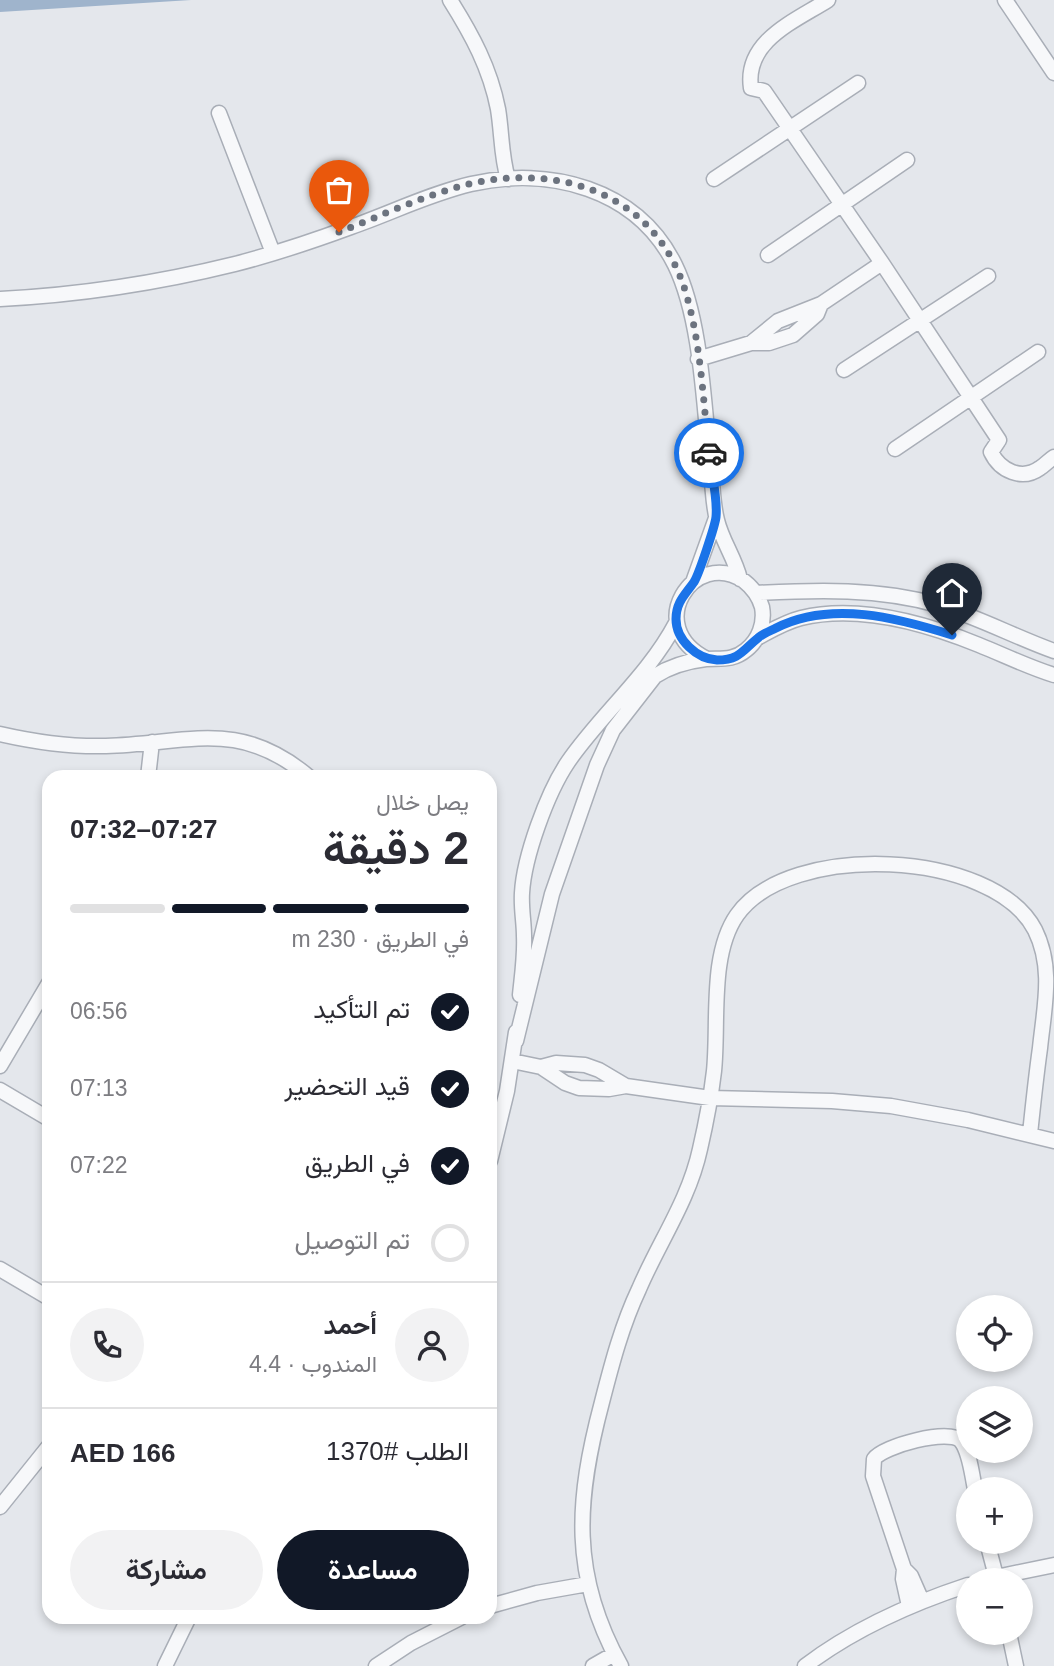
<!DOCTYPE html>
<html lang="ar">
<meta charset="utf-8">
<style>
body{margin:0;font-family:Helvetica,Vazirmatn,sans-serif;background:#f2f2f3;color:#2b2b33;direction:rtl;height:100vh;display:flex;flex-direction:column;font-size:26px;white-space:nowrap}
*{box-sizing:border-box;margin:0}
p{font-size:23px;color:#7c7c81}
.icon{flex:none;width:38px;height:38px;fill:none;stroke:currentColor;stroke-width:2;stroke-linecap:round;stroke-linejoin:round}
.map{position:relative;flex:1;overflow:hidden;direction:ltr}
.drawer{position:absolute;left:42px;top:770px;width:455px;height:854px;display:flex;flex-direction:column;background:#fff;border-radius:21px;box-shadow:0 4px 10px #0003;direction:rtl}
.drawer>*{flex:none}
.tools{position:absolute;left:956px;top:1295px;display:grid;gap:14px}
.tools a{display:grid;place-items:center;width:77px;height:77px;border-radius:50%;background:#fff;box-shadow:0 4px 10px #0003;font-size:35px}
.pin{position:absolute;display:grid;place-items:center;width:60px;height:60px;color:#fff;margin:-72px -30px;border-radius:50% 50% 50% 0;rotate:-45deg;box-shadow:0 0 7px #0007}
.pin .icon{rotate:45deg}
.courier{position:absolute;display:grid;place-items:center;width:70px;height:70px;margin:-35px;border:5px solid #1a73e8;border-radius:50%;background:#fff;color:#222;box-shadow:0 2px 9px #0007}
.headline em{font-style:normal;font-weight:600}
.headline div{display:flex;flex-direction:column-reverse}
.headline{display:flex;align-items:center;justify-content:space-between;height:119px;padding:0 28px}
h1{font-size:46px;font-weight:600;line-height:52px}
.bar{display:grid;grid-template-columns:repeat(4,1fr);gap:10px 7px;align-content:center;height:84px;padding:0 28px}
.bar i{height:9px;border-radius:5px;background:#e1e1e2}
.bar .on{background:#111827}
.bar p{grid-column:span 4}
.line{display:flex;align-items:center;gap:18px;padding:0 28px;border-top:2px solid #e1e1e2}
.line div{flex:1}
.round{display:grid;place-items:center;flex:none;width:74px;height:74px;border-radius:37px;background:#f2f2f3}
ol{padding:0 28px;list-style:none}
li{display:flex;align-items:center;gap:21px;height:77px}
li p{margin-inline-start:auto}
li .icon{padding:7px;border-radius:50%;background:#111827;color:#fff;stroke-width:4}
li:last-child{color:#7c7c81}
li i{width:38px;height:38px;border:4px solid #e1e1e2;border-radius:50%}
.action{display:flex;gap:14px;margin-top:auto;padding:14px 28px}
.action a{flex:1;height:80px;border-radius:42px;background:#111827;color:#fff;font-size:28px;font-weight:600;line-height:80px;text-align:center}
.action a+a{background:#f2f2f3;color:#2b2b33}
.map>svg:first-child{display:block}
.water{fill:#9fb4cc}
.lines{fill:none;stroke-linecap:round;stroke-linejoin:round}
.street-casing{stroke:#a9aeb7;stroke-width:17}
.street{stroke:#f7f8fa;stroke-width:14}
.done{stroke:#6c737f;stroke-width:7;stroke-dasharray:0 12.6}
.route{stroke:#1a73e8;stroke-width:9}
</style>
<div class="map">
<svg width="1054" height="1666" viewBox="0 0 1054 1666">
<rect width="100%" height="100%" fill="#e4e7ec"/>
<path class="water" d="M 0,0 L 191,0 L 0,12 Z"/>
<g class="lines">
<defs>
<path id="street" d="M 450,0 C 472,35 490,68 498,109 C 502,133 501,156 508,179
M 828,0 C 795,21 744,41 751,88 L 764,91 L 882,263 L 999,440
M 1005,0 L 1054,73
M 219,113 L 273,253
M 714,179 L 858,83
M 768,255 L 907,160
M 0,299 C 79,295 158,283 235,264 C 274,254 313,241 351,227 C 391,213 429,194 471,184 C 549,166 637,188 675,265 C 702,320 704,410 711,473 C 713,488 713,505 717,520 C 722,541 735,558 740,579
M 751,343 L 778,321 L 821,304 L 882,263
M 698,359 L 751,343 L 769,343 L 793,335 L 817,314 L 821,304
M 844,370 L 988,276
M 999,440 L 991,452 C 1000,471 1022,481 1040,468 C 1045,465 1049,460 1054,457
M 895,449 L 1038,352
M 693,582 L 716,518
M 756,593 C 817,590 879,588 938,605 C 978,617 1015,637 1054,651
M 757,638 C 772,630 785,622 801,618 C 859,604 925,623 979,645 C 1004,655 1028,667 1054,675
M 0,734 C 35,742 70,747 106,746 C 187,744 238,717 309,777
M 148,777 L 152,742
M 520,995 C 522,975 525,956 524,936 C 524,922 521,908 522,893 C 524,857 547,793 568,762 C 601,714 648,676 676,623
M 516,1041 L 552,894 L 597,765 L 613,730 L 655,676 C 669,667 689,661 706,659 C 721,658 733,661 746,650 C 759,640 765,623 762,607 C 759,597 753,588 744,581 C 694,547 642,627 707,659
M 512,1061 L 541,1067 L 556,1063 L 585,1065 L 599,1070 L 626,1086
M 0,1066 L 49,983
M 541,1067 L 565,1083 L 579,1088 L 609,1089 L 626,1086 L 710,1098 L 832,1101 L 891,1106 L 968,1120 L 1054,1141
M 0,1090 L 49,1119
M 490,1161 L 507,1091 L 516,1032
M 0,1269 L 49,1298
M 0,1507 L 49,1446
M 987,1542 L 997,1580
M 904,1569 L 911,1576 L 922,1601
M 982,1580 L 1054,1565
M 490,1606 L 537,1593 L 588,1584
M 909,1606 L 903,1579 L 904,1569 L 873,1476 L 874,1459 C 883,1446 949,1428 961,1441 C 970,1452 972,1476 975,1489
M 1009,1633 L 1016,1666
M 165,1666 L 189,1617
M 376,1666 L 411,1643 L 462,1617
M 593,1666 L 614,1654
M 621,1666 C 570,1575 576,1500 602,1402 C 612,1363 622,1325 639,1289 C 659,1242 689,1200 700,1149 C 706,1123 711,1097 714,1071 C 719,1023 709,955 737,915 C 789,841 993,849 1035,930 C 1054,968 1044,1008 1040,1048 C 1036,1077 1033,1105 1030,1134
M 805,1666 C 854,1629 910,1604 968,1585"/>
</defs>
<use href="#street" class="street-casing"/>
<use href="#street" class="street"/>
</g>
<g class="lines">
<path class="done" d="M 339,232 C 381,216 424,195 469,184 C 560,163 655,194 685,290 C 701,342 703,400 709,453"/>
<path class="route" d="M 709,453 C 711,473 718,497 716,517 C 715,526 699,574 694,582 C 685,595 676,602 676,619 C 676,640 697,659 717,660 C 740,660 743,650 758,638 C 762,634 770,631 776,628 C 831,600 898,618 952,635"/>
</g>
</svg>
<div class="tools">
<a><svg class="icon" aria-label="locate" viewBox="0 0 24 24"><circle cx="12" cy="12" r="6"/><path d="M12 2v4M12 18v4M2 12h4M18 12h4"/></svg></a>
<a><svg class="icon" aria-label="layers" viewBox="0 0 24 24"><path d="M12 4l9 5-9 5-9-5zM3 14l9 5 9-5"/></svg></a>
<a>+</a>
<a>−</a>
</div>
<div class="pin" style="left:339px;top:232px;background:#ea580c"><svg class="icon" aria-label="bag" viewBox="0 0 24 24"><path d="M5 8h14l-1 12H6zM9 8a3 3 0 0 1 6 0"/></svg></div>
<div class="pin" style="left:952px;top:635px;background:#1f2937"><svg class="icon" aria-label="home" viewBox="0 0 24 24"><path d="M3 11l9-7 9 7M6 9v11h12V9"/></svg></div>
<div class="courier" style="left:709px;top:453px"><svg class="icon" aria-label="car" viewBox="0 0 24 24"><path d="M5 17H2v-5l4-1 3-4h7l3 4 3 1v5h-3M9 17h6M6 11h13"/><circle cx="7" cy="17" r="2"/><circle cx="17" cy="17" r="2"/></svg></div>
<section class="drawer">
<div class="headline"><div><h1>2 دقيقة</h1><p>يصل خلال</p></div><em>07:27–07:32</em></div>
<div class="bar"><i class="on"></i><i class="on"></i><i class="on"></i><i></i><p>في الطريق · 230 m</p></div>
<ol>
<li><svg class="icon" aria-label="check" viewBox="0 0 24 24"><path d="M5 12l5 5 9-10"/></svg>تم التأكيد<p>06:56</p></li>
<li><svg class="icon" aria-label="check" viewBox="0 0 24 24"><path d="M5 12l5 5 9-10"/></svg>قيد التحضير<p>07:13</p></li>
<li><svg class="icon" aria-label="check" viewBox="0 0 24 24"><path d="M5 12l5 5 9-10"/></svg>في الطريق<p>07:22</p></li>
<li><i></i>تم التوصيل</li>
</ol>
<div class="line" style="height:126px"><a class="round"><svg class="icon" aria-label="person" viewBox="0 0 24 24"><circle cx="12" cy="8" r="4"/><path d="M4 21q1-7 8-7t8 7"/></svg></a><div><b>أحمد</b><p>المندوب · 4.4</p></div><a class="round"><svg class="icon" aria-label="phone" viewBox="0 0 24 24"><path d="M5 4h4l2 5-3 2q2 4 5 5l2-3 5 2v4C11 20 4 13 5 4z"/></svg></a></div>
<div class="line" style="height:91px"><div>الطلب #1370</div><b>AED 166</b></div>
<div class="action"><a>مساعدة</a><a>مشاركة</a></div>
</section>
</div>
